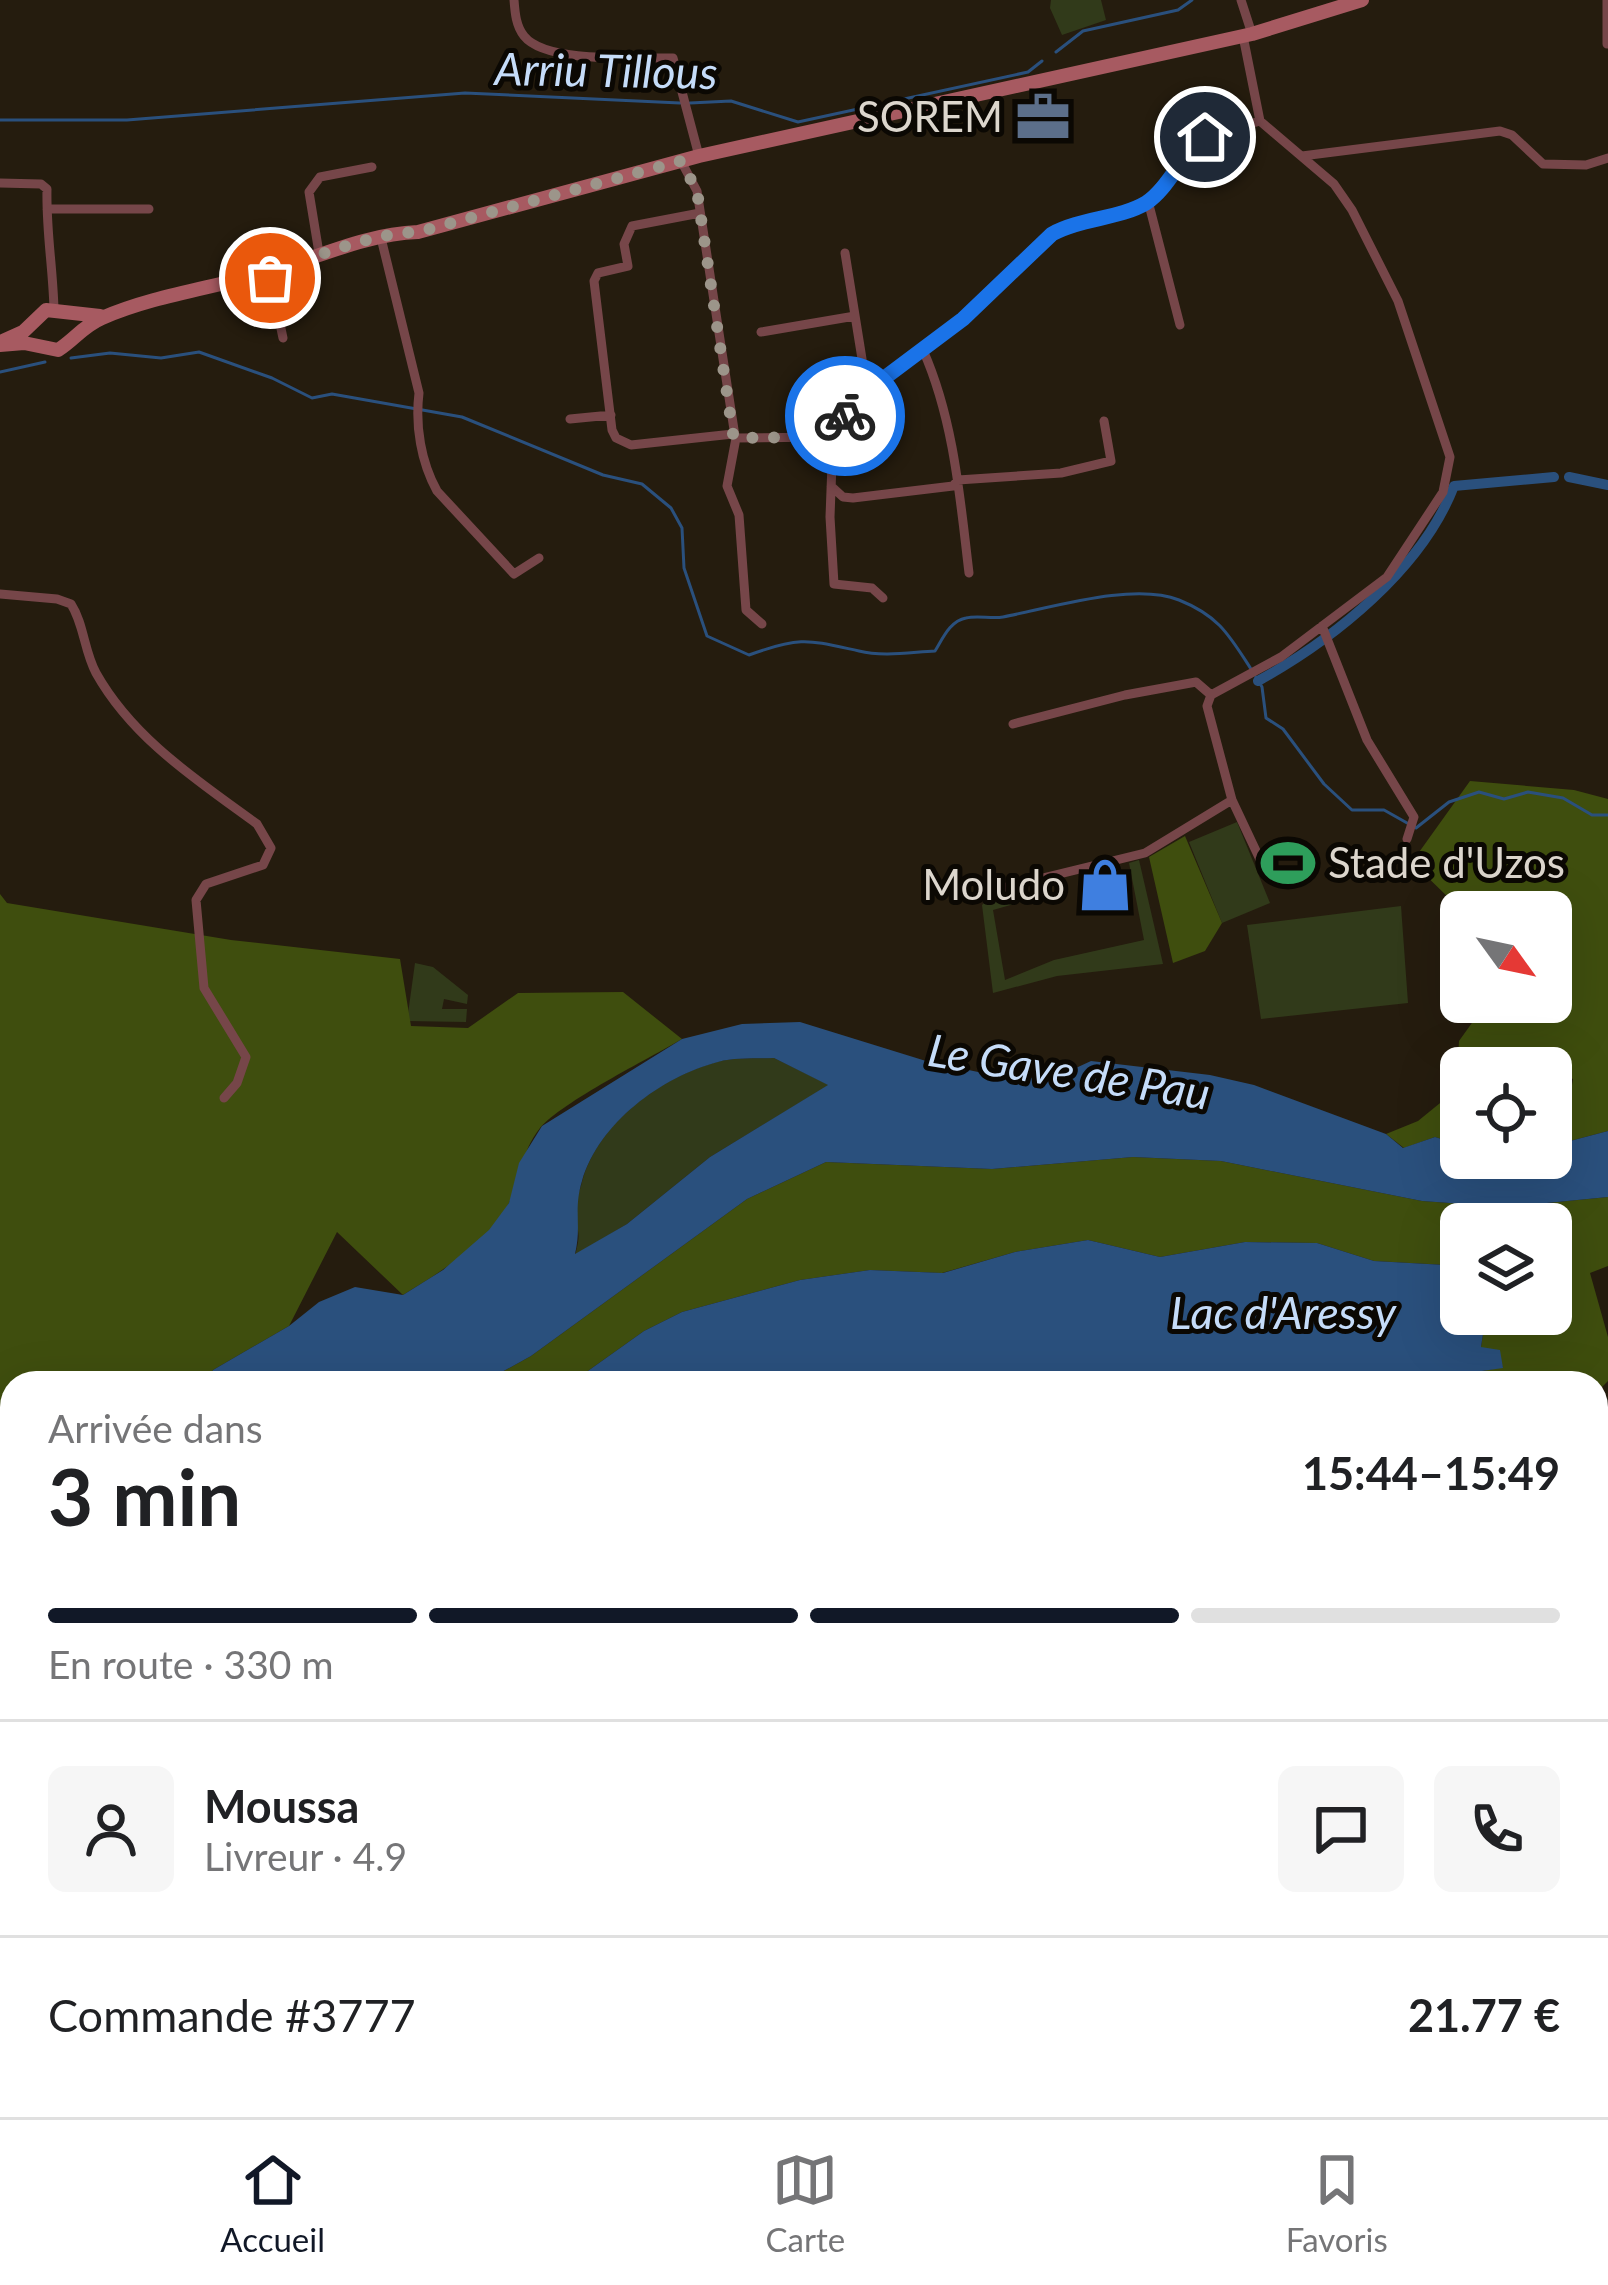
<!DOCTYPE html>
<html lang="fr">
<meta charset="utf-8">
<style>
body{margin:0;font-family:Lato,sans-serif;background:#f6f6f6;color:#202124;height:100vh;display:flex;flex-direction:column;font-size:45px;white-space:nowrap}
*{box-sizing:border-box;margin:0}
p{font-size:39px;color:#757577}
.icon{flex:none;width:66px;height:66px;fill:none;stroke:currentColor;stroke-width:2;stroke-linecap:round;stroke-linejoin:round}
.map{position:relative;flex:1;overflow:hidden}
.panel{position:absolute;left:0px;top:1371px;width:1608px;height:747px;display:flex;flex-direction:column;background:#fff;border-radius:36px 36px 0 0;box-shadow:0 12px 48px #0002}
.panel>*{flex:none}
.needle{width:78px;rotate:123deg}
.fabs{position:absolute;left:1440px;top:891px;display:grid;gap:24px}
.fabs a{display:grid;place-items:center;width:132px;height:132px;border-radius:18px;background:#fff;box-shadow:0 12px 48px #0002;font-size:60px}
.pin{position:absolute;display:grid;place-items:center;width:102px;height:102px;color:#fff;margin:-51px;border:6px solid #fff;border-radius:50%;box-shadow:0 3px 12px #0007}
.courier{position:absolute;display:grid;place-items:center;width:120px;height:120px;margin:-60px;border:9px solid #1a73e8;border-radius:50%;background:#fff;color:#222;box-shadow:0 3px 15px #0007}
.overview em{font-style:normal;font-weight:700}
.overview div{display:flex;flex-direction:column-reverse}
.overview{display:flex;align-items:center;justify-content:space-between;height:204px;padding:0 48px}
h1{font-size:78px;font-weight:700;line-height:90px}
.bar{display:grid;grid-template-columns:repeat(4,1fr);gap:18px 12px;align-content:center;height:144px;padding:0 48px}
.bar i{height:15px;border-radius:9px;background:#e0e0e0}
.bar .active{background:#111827}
.bar p{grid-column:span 4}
.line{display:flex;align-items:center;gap:30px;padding:0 48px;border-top:3px solid #e0e0e0}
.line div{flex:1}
.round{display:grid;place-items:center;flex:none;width:126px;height:126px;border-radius:18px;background:#f6f6f6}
.dock{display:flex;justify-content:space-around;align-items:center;height:168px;border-top:3px solid #e0e0e0;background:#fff;font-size:33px;color:#757577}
.dock a{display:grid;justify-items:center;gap:6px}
.dock .active{color:#111827}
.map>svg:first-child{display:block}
.green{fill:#313a1a}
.forest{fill:#3f4e0e}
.water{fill:#2a507d;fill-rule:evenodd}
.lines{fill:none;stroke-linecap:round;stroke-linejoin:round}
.stream{stroke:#2a507d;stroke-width:3}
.canal{stroke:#2a507d;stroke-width:10}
.minor{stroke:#764649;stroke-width:9}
.secondary{stroke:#a75a61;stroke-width:14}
.rail-casing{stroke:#b6afa5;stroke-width:8}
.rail{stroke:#0b0803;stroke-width:3;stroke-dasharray:9;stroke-linecap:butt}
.done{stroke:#9c958a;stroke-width:12;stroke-dasharray:0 21.6}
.route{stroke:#1a73e8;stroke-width:15}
.labels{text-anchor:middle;stroke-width:10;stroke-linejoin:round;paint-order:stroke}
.poi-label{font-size:42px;fill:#dcd6cd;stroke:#0b0803;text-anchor:end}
.water-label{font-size:45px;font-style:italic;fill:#c5dcf9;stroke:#0b0803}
</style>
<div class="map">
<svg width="1608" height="2117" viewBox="0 0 1608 2117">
<rect width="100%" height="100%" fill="#251c0e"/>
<path class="green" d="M 1051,0 L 1101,0 L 1106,20 L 1062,35 L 1050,8 Z
M 1237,822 L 1270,903 L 1222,923 L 1189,842 Z
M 1139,860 L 1163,964 L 1057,976 L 993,993 L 982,905 L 991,896 L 1019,894 L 1014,904 L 993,910 L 1005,980 L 1054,960 L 1144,940 L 1129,863 Z
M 1401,906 L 1408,1003 L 1261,1019 L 1247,925 Z
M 415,963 L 433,967 L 468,995 L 467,1004 L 444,999 L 442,1009 L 467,1009 L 466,1022 L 407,1021 Z
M 774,1058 L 829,1085 L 710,1157 L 627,1224 L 575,1255 C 583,1227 575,1233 575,1210 C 575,1202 580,1190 582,1182 C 598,1123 661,1077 717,1062 C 735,1057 756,1059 774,1058 Z
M 1155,2106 L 1398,2106 L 1401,2117 L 1116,2117 Z"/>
<path class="forest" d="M 1470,781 L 1574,790 L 1608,799 L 1608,1131 L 1551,1146 L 1551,1085 L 1572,1085 L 1573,1079 C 1544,1064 1513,1060 1482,1052 L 1481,1064 L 1477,1067 L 1458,1057 L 1459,1041 L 1474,1020 L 1493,1021 L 1490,1002 L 1551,1002 L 1551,912 L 1471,912 L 1455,904 L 1412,862 Z
M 1185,836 L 1222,923 L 1205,951 L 1173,963 L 1149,857 Z
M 0,894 L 7,903 L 231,940 L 400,959 L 411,1026 L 468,1028 L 518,993 L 623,992 L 682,1039 C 648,1059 562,1102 540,1128 C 520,1153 521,1180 508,1205 C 487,1244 440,1272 403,1295 L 337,1232 L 289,1326 L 213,1370 L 206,1383 L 12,1383 L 12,1493 L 0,1497 Z
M 1461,1094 L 1461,1145 L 1435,1137 L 1404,1148 L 1386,1134 L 1418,1121 L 1445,1099 Z
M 1133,1157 L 1221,1161 L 1422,1201 L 1506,1207 L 1608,1197 L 1608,1266 L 1590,1273 L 1608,1337 L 1608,1381 L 1596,1393 L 1596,1383 L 1483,1383 L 1482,1371 L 1503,1367 L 1481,1347 L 1485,1321 L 1482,1314 L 1551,1314 L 1551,1224 L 1461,1224 L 1461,1279 L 1446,1265 L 1374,1261 L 1317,1243 L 1245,1242 L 1160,1257 L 1088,1240 L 1015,1252 L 942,1273 L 870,1270 L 800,1280 L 682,1312 L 644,1331 L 571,1383 L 482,1383 L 531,1356 L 747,1199 L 826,1162 L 992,1169 Z
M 12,1744 L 12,2091 L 0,2085 L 0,1748 Z"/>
<path class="water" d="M 800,1022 L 926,1061 L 1016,1080 L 1065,1073 L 1091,1061 L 1210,1075 L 1254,1085 L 1386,1134 L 1403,1148 L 1435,1137 L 1461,1145 L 1461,1158 L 1515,1162 L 1551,1158 L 1551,1146 L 1608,1131 L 1608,1197 L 1505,1207 L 1422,1201 L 1221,1161 L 1133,1157 L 992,1169 L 826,1162 L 747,1199 L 531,1356 L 482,1383 L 206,1383 L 213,1370 L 289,1326 L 319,1302 L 355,1287 L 403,1295 L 443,1270 L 489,1230 L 509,1203 L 519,1163 L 542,1126 L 682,1039 L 742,1024 ZM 774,1058 L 828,1085 L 710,1157 L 627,1224 L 575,1254 C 582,1226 573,1210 582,1181 C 599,1123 661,1077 718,1062 C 735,1057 756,1059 774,1058 Z
M 1088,1240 L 1160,1257 L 1245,1242 L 1317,1243 L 1374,1261 L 1446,1265 L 1461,1279 L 1461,1314 L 1482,1314 L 1485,1321 L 1481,1347 L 1500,1350 L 1503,1368 L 1482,1371 L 1483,1383 L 571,1383 L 644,1331 L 682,1312 L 800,1280 L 870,1270 L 943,1273 L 1015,1252 Z
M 12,1493 L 12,1744 L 0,1748 L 0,1497 Z"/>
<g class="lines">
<path class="stream" d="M 1056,52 L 1083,31 L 1178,10 L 1192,0
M 690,103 L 731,101 L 798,122 L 1028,72 L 1042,61
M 0,120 L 127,120 L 465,93 L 680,103
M 71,358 L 110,353 L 161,358 L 199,352 L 272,378 L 312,398 L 332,394 L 462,417 L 603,475 L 642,484 L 671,508 L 682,528 L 684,568 L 707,636 L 749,655 C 801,636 808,640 859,651 C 883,657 912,652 935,651 C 943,638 950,621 966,618 C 977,615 991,619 1003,617 C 1051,608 1133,582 1179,600 C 1219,616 1229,635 1251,669
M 0,372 L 45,362
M 1256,677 L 1262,687 L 1266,718 L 1283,729 L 1324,784 L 1352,810 L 1384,810 L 1416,828 L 1449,802 L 1479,792 L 1504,799 L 1528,792 L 1563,798 L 1592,815 L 1608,815"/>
<path class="canal" d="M 1569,477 L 1608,485
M 1258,681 C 1334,639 1422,569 1454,486 L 1554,477"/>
<path class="minor" d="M 514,0 C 515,13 516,26 524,36 C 546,64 638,57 673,58 L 699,156
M 1241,0 L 1252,34
M 1607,0 L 1607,44
M 1243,36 L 1260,121 L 1334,184 L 1352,210 L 1398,301 L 1450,457 L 1443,492 L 1387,577 L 1281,657 L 1211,695 L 1207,706 L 1232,800 L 1265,870 L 1272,871
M 1302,156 L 1500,131 L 1512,135 L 1543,164 L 1586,165 L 1608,158
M 681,161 L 697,191 L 735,436
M 0,183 L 41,184 L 47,189 C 46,231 53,268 54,310
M 1148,201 L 1180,325
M 47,209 L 149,209
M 700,213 L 632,226 L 624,244 L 628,266 L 598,273 L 594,281 L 612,430 L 616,438 L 631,445 L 733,434
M 381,238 L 419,393 C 415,426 421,462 437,491 L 514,574 L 539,558
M 319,253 L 309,192 L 320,177 L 372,167
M 845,253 L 867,390
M 269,272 L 283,338
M 761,332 L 855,316
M 923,350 C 954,420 960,498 969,573
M 570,419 L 611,415
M 833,437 L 830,517 L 834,584 L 872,588 L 883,598
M 831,486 L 843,497 L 853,498 L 953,486 L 958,480 L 1061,473 L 1111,461 L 1104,421
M 0,594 L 57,599 L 71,604 C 84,624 84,651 96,673 C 133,739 197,780 257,824 L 271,848 L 263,865 L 206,884 L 196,900 L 204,988 L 246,1057 L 237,1083 L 224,1098
M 762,624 L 746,610 L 739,515 L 727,486 L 736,438 L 833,437 L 852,405 L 867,390 L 963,319 L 1052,234 L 1067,225 L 1143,205 L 1205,137 L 1260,121
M 1322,626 L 1367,740 L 1414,817 L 1407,839
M 1013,724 L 1125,695 L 1196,682 L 1211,695
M 982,893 L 1145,853 L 1232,800
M 1596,2058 L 1608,2055
M 610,2106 L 611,2117
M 893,2106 L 894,2117
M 1402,2106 L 1405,2117
M 1508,2106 L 1511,2117
M 393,2110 L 417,2117
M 550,2117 L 550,2106
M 700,2117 L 719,2106
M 1421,2117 L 1430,2106"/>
<path class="secondary" d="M 3,341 L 23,332 L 46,310 L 100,316
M 0,345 L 24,343 L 58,350 C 74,340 83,326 102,318 C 152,296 212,288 264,273 C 315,259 364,234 418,232 L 699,156 L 1252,34 L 1362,0"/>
<defs>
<path id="rail" d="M 1596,1974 L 1608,1971
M 1078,2117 L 1118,2106"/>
</defs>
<use href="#rail" class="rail-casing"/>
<use href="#rail" class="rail"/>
</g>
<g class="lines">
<path class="done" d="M 270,278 L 269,272 C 318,257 366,234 418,232 L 681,161 L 697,191 L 733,434 L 736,438 L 832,437 L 845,416"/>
<path class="route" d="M 845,416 L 867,391 L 963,319 L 1052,234 C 1081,218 1119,219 1146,203 C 1170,187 1181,154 1205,137"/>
</g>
<defs>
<symbol id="office-bare" viewBox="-9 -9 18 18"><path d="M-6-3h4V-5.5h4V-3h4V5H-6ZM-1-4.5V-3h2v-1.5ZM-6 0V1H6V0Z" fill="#5c6f8a" stroke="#0b0803" stroke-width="2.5" paint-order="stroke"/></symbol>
<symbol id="stadium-bare" viewBox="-9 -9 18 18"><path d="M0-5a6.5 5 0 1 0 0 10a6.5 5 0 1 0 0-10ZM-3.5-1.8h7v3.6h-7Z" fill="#2e9e5b" stroke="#0b0803" stroke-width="2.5" paint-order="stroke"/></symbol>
<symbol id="shop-bare" viewBox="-9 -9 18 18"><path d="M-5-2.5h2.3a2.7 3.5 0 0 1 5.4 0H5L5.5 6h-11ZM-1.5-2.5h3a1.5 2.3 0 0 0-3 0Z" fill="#3f7fe0" stroke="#0b0803" stroke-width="2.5" paint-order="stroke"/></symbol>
</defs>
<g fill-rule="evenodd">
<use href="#office-bare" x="1005" y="79" width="76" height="76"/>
<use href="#stadium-bare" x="1250" y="825" width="76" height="76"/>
<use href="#shop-bare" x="1067" y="847" width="76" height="76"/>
</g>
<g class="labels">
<g class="poi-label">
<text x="1003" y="132">SOREM</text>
<text x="1328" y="878" text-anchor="start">Stade d'Uzos</text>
<text x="1065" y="900">Moludo</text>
</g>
<g class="water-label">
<text transform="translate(606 71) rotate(1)" y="16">Arriu Tillous</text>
<text transform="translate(1069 1072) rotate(9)" y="16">Le Gave de Pau</text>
<text x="1283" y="1329">Lac d'Aressy</text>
</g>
</g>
</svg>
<div class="fabs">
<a><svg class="needle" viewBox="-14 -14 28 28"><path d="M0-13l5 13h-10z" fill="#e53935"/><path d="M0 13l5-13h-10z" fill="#757577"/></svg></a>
<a><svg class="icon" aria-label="locate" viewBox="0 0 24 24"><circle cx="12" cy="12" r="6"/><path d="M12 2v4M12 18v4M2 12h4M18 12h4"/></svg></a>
<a><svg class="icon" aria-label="layers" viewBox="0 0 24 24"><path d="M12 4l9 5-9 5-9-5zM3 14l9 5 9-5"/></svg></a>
</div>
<div class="pin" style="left:270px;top:278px;background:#ea580c"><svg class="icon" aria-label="bag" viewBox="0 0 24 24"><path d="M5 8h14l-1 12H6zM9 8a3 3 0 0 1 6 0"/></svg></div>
<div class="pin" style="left:1205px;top:137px;background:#1f2937"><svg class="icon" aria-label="home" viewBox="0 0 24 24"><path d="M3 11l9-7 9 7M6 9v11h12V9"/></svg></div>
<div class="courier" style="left:845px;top:416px"><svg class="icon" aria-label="bike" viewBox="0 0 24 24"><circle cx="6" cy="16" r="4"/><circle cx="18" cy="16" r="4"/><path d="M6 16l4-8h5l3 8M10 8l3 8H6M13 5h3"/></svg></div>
<section class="panel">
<div class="overview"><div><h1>3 min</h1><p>Arrivée dans</p></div><em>15:44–15:49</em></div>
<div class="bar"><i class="active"></i><i class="active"></i><i class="active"></i><i></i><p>En route · 330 m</p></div>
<div class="line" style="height:216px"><a class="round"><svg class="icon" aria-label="person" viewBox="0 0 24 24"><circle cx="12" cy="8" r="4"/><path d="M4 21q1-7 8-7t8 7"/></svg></a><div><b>Moussa</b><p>Livreur · 4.9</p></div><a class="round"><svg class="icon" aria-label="chat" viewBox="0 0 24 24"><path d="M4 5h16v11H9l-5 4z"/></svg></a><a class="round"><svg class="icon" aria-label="phone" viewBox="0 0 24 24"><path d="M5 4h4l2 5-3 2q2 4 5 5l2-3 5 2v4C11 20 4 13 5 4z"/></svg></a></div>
<div class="line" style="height:156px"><div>Commande #3777</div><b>21.77 €</b></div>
</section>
</div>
<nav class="dock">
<a class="active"><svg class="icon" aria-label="home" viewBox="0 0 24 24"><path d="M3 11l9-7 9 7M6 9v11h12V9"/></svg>Accueil</a>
<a><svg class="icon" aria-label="map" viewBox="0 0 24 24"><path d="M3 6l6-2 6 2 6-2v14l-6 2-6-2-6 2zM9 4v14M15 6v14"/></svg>Carte</a>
<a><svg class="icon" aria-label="saved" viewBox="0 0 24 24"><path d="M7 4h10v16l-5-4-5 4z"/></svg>Favoris</a>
</nav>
